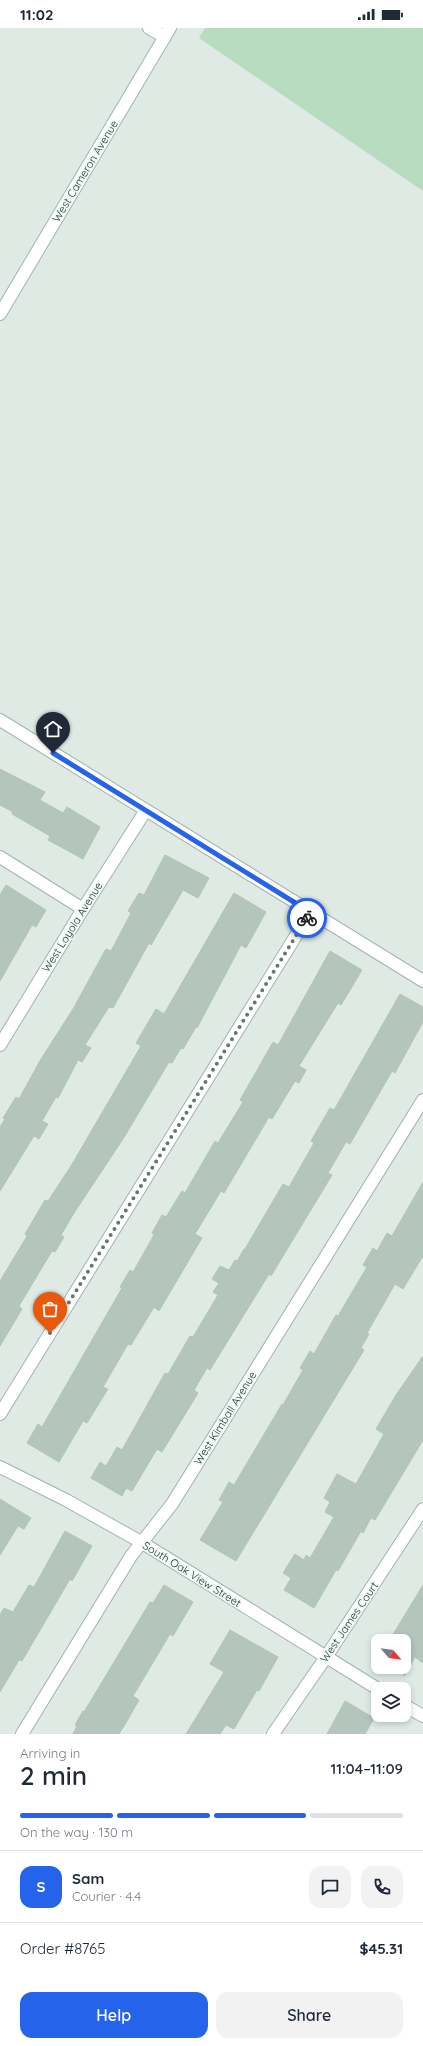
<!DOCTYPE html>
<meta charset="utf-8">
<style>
body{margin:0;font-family:Quicksand,sans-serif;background:#f2f2f3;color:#1f2937;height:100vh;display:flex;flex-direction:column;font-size:15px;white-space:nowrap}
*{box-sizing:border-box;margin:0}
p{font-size:13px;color:#747a83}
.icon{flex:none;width:22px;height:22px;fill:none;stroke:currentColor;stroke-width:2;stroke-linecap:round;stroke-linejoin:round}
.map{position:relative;height:1706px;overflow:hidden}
.drawer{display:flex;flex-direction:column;background:#fff;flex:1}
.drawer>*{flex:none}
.needle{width:26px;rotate:119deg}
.buttons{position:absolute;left:371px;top:1606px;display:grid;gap:8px}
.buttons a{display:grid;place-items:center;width:40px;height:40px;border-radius:8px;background:#fff;box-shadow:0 2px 6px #0003;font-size:20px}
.pin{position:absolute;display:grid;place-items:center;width:34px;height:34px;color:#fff;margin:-41px -17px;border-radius:50% 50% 50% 0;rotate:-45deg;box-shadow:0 0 4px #0007}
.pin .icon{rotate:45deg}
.courier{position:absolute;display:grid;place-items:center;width:40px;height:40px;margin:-20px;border:3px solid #2563eb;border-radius:50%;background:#fff;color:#222;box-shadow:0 1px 5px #0007}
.overview em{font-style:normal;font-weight:600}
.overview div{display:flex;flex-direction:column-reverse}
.overview{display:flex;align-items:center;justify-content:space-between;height:68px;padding:0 20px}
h1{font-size:26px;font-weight:600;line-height:30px}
.bar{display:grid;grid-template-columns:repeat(4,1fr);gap:6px 4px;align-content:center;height:48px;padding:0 20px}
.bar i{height:5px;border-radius:3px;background:#e0e1e3}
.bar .active{background:#2563eb}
.bar p{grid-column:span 4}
.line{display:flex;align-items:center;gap:10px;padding:0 20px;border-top:1px solid #e0e1e3}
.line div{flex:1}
.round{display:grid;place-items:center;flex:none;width:42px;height:42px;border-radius:12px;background:#f2f2f3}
.button{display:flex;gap:8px;margin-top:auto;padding:8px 20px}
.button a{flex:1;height:46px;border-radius:12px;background:#2563eb;color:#fff;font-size:16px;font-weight:600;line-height:46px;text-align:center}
.button a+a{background:#f2f2f3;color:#1f2937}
.status{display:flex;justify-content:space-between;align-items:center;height:28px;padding:0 20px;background:#fff;direction:ltr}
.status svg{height:11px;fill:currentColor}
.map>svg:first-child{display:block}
.green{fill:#b7dcc0}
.building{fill:#b4c5be;stroke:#b1c4bc}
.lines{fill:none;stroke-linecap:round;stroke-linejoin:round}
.street-casing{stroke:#a2b2ac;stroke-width:14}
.secondary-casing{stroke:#9eb6ad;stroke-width:14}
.street{stroke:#fff;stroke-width:12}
.secondary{stroke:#fff;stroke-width:12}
.done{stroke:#637871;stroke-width:4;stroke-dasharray:0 7.2}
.route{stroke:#2563eb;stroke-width:5}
.labels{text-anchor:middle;stroke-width:3.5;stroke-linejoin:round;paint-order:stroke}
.street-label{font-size:11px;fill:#203a32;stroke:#eff7f3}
</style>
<div class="status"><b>11:02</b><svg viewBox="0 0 49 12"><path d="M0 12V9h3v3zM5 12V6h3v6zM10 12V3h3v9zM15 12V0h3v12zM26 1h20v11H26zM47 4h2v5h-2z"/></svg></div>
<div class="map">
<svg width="423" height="1706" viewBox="0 0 423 1706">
<rect width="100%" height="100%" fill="#dfeae5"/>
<path class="green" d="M 205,0 L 423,0 L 423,163 L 199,10 Z"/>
<path class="building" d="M 0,741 L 45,764 L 40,772 L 63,785 L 67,779 L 100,799 L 83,831 L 48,812 L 50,808 L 12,786 L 13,784 L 0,777 Z
M 165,827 L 209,850 L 198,870 L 183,862 L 151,917 L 149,915 L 113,980 L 109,979 L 85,1017 L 91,1020 L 82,1034 L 78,1032 L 58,1070 L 56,1069 L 42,1093 L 48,1096 L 39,1111 L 34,1108 L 0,1163 L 0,1099 L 5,1091 L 3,1090 L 16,1069 L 19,1071 L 41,1031 L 73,981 L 106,921 L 111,923 L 131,885 L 128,883 L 139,865 L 144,867 Z
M 6,857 L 46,882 L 36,899 L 32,897 L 0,953 L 0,867 Z
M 234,865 L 266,884 L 246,920 L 241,917 L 197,1000 L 196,999 L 183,1021 L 181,1020 L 172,1035 L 169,1034 L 123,1111 L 74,1185 L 61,1207 L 64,1209 L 55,1224 L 52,1223 L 19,1278 L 22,1281 L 0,1318 L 0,1253 L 27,1208 L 25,1206 L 45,1172 L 48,1173 L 71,1138 L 141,1018 L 136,1015 L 156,981 L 164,986 Z
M 330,923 L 362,942 L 341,977 L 338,975 L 299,1038 L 306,1042 L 299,1055 L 295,1053 L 272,1091 L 269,1089 L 224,1165 L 221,1163 L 195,1206 L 202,1210 L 159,1283 L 154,1279 L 131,1317 L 128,1316 L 103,1359 L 108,1361 L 87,1395 L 83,1393 L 59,1434 L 27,1415 L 38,1396 L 42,1399 L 122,1260 L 120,1259 L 130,1242 L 133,1244 L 154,1207 L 152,1205 L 162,1187 L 166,1189 L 182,1163 L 185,1165 L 215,1113 L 218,1115 L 243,1074 L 240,1072 L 273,1014 L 278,1017 Z
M 400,966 L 423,979 L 423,994 L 395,1045 L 392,1043 L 350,1116 L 346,1114 L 328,1145 L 332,1147 L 271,1248 L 269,1246 L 210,1342 L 207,1340 L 194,1362 L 198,1365 L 162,1424 L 157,1421 L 132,1463 L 126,1460 L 122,1468 L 91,1450 L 100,1434 L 106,1438 L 117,1419 L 122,1422 L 165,1345 L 168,1346 L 190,1308 L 193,1309 L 218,1267 L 213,1264 L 219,1255 L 212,1251 L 220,1238 L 229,1242 L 235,1232 L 237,1233 L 244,1221 L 245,1221 L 283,1156 L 289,1159 L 314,1115 L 311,1113 L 330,1080 L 334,1082 Z
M 423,1154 L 423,1228 L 403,1261 L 395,1256 L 367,1305 L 369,1306 L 361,1320 L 364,1322 L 236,1533 L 200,1512 L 223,1474 L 219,1472 L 229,1454 L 234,1457 L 282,1376 L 283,1377 L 303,1342 L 300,1340 L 310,1323 L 314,1326 L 336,1287 L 338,1288 L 367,1239 L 363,1237 L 373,1220 L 377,1223 L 387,1205 L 392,1208 Z
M 423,1328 L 423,1412 L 375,1492 L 371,1490 L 363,1505 L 361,1503 L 338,1543 L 336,1542 L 314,1580 L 284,1562 L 291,1550 L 283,1545 L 295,1526 L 304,1532 L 306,1527 L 310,1530 L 334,1489 L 325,1484 L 330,1474 L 324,1470 L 337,1446 L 356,1456 L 384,1406 L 376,1401 L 396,1367 Z
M 0,1471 L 31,1490 L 24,1501 L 18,1498 L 0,1527 Z
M 65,1503 L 92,1518 L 72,1553 L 70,1551 L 22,1633 L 19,1632 L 0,1664 L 0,1587 L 4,1580 L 13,1584 L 29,1557 L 34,1559 Z
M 164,1557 L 193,1574 L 173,1608 L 170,1606 L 133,1668 L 139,1672 L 127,1693 L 119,1706 L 73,1706 L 77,1698 L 75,1697 L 83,1683 L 84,1684 L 150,1574 L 153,1575 Z
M 423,1557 L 423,1635 L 415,1629 L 404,1648 L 404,1613 L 389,1613 Z
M 230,1602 L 278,1629 L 259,1663 L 257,1662 L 234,1701 L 226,1697 L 220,1706 L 186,1706 L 224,1644 L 210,1636 Z
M 345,1673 L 374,1690 L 365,1706 L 327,1706 Z"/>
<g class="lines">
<defs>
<path id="street" d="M 0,692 L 423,953
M 0,829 L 83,881
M 0,1017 L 83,881 L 146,782
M 0,1386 L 310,885
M 0,1439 L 66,1472 L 141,1514 L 378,1661
M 404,1677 L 423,1688
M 22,1706 L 131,1528 L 172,1476 L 423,1072
M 273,1706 L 326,1629 L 423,1481"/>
<path id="secondary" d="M 149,0 L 165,9
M 0,286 L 170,0"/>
</defs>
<use href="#street" class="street-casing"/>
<use href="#secondary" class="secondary-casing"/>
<use href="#street" class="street"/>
<use href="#secondary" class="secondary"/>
</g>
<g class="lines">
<path class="done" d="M 50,1305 L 307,890"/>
<path class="route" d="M 53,725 L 310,884 L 307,890"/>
</g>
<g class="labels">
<g class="street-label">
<text transform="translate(85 143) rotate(-59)" y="4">West Cameron Avenue</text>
<text transform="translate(72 899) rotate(-58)" y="4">West Loyola Avenue</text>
<text transform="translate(225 1390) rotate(-58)" y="4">West Kimball Avenue</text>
<text transform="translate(192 1546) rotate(32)" y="4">South Oak View Street</text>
<text transform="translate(349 1594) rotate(-56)" y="4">West James Court</text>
</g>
</g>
</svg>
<div class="buttons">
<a><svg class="needle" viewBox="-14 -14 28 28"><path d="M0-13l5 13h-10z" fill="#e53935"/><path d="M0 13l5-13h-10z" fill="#747a83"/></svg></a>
<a><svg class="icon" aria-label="layers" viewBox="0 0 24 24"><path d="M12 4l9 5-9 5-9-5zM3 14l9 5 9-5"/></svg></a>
</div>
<div class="pin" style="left:50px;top:1305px;background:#ea580c"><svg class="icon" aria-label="bag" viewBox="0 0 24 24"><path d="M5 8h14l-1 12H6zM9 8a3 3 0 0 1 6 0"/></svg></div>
<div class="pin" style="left:53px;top:725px;background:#1f2937"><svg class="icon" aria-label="home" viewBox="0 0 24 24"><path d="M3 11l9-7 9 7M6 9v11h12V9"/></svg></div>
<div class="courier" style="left:307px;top:890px"><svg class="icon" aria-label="bike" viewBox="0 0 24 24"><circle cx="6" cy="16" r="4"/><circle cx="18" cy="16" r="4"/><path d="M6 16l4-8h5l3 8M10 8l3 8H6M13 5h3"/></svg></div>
</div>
<section class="drawer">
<div class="overview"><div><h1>2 min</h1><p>Arriving in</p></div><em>11:04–11:09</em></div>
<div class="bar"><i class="active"></i><i class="active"></i><i class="active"></i><i></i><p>On the way · 130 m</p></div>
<div class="line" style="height:72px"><b class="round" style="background:#2563eb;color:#fff">S</b><div><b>Sam</b><p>Courier · 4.4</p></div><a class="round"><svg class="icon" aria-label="chat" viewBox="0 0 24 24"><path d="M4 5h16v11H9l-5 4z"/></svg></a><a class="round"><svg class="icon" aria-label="phone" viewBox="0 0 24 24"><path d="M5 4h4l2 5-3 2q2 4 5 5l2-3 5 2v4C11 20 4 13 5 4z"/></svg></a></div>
<div class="line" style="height:52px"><div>Order #8765</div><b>$45.31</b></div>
<div class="button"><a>Help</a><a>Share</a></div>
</section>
